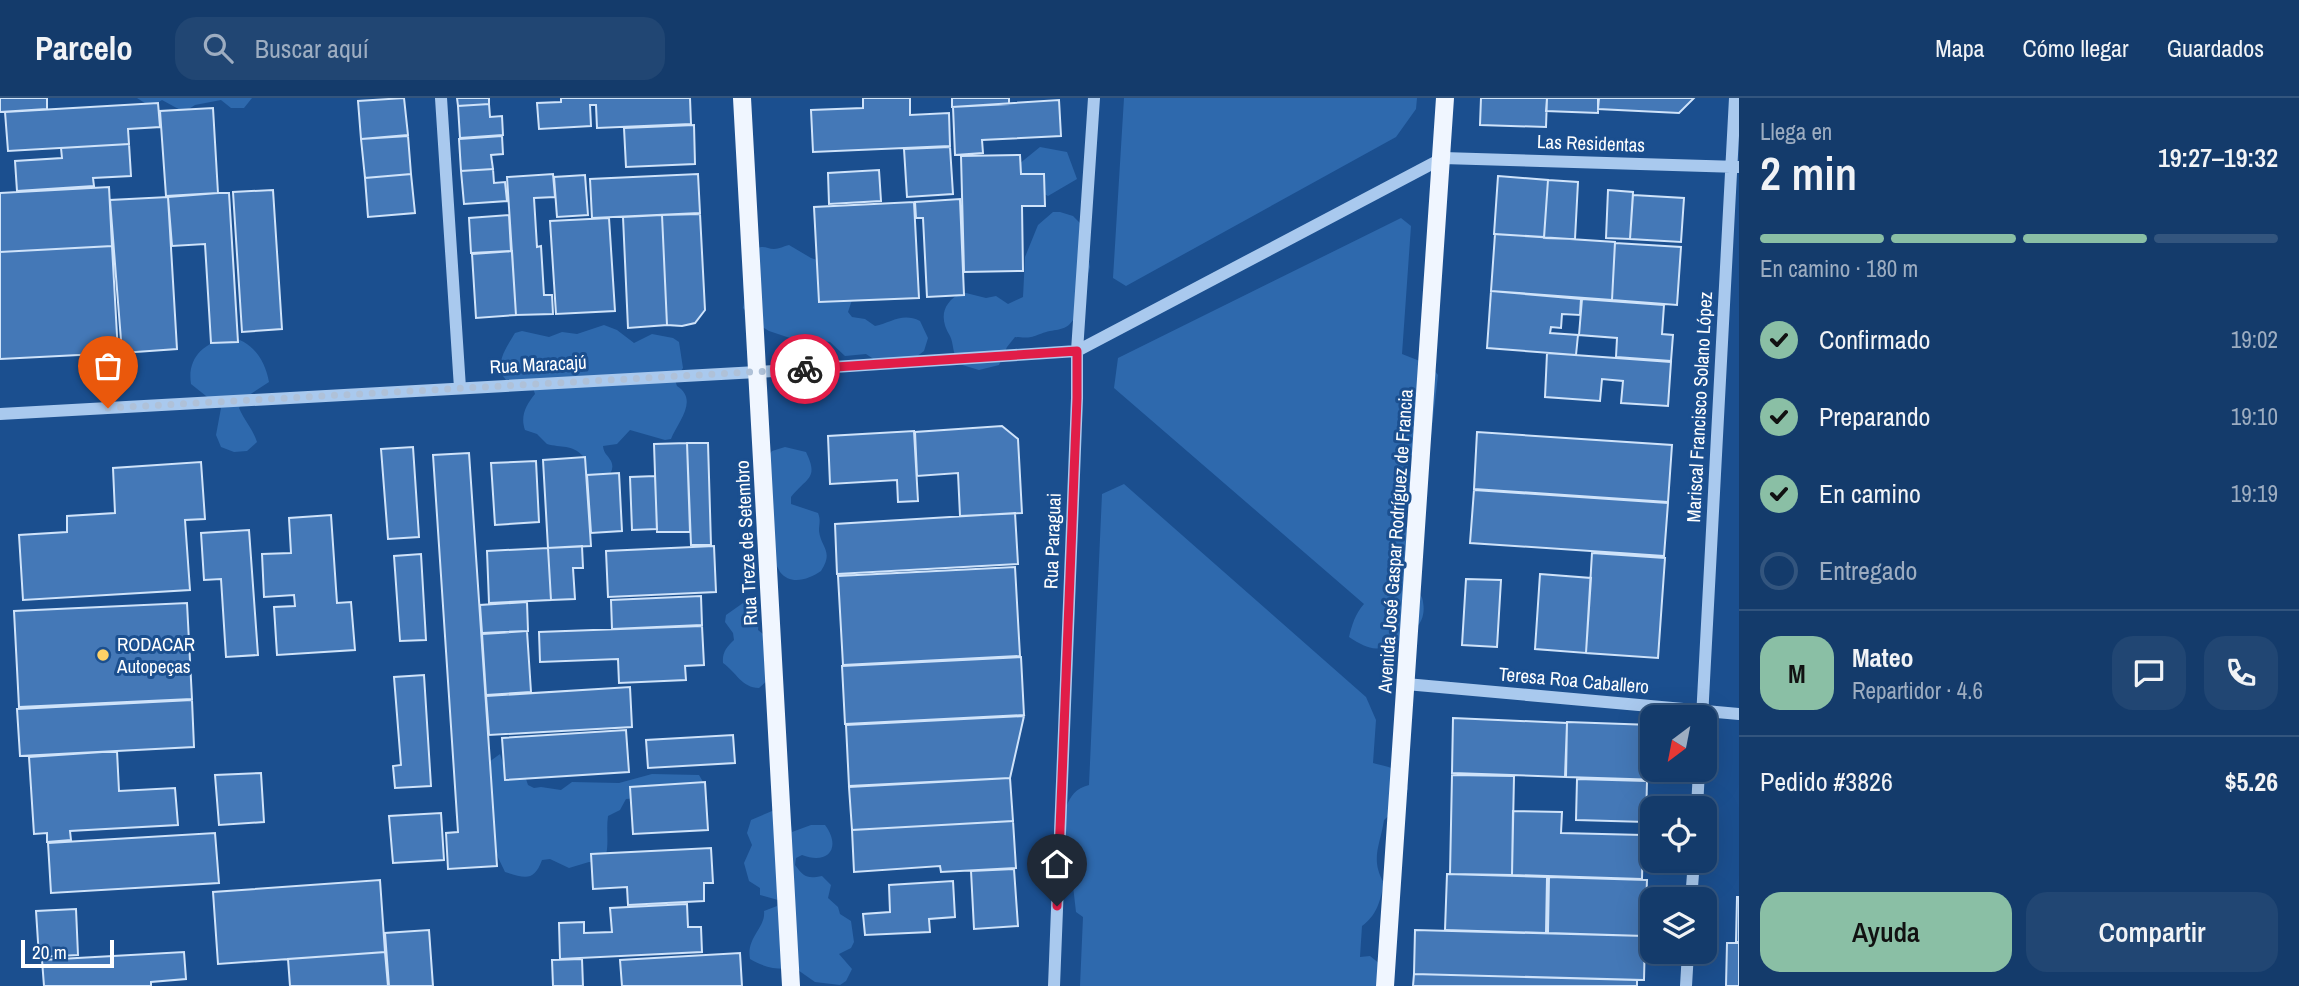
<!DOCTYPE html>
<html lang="es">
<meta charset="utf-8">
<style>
body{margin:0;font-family:"Archivo Narrow",sans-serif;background:#214673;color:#f1f3f6;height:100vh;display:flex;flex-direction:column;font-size:26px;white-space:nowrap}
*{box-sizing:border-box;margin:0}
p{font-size:23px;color:#9dadc1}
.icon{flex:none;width:38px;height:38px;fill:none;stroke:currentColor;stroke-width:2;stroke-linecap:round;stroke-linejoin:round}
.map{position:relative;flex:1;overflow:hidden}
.sheet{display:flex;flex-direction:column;background:#143b6b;width:560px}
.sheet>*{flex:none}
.needle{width:46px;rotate:212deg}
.buttons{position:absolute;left:1640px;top:607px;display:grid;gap:14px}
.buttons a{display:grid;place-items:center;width:77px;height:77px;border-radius:14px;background:#143b6b;box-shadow:0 7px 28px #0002,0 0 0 2px #33557e;font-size:35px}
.scale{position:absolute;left:21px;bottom:18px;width:93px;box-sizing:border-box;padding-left:7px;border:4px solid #fff;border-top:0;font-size:19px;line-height:24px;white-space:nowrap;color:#fff;-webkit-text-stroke:5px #1b4f8f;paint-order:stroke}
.pin{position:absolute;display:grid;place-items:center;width:60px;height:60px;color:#fff;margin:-72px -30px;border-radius:50% 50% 50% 0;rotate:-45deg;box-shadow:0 0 7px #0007}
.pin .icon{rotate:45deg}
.courier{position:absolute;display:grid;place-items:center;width:70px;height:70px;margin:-35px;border:5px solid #e11d48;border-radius:50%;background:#fff;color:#222;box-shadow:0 2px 9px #0007}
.summary em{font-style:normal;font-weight:600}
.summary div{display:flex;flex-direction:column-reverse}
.summary{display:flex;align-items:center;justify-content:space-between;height:119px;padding:0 21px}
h1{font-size:46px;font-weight:600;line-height:52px}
.bar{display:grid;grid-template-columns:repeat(4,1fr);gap:10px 7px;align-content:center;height:84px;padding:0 21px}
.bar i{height:9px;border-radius:5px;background:#33557e}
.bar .selected{background:#8abfa5}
.bar p{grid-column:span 4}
.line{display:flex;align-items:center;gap:18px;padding:0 21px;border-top:2px solid #33557e}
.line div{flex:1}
.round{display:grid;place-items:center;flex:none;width:74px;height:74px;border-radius:21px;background:#214673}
ol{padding:0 21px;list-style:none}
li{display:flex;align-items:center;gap:21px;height:77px}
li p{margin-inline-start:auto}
li .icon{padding:7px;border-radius:50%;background:#8abfa5;color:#111;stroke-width:4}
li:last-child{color:#9dadc1}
li i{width:38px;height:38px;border:4px solid #33557e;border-radius:50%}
.cta{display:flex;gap:14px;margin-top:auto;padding:14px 21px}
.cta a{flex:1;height:80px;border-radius:21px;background:#8abfa5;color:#111;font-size:28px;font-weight:600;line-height:80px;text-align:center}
.cta a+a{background:#214673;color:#f1f3f6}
header{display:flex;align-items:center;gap:42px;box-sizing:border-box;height:98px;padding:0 35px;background:#143b6b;border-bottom:2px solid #33557e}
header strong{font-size:33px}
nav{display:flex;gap:38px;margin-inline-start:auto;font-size:24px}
.search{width:490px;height:63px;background:#214673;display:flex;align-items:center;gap:18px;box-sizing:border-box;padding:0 24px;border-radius:21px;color:#9dadc1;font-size:26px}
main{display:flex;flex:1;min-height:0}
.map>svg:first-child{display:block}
.green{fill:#2e69ad}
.building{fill:#4478b7;stroke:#cfe3fa;stroke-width:2}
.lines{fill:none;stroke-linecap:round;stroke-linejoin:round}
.minor{stroke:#a9c9ee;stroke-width:12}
.major{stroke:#f0f6ff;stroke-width:18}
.done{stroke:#afc1d8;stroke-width:7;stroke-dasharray:0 12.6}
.route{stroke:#e11d48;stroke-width:9}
.poi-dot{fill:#ffd166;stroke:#1b4f8f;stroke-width:2.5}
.labels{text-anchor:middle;stroke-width:6;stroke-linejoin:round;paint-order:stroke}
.street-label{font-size:19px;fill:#fff;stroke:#1b4f8f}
.poi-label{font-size:19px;fill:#fff;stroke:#1b4f8f;text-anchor:start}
</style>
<header>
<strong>Parcelo</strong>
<div class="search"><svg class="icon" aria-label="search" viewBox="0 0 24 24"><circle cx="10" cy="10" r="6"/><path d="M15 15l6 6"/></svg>Buscar aquí</div>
<nav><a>Mapa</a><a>Cómo llegar</a><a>Guardados</a></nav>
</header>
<main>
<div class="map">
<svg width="1739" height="888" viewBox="0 0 1739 888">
<rect width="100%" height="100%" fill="#1b4f8f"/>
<path class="green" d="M 137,0 L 252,0 L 244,10 L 231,10 L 221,2 L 195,7 L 184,14 L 162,2 L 151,9 Z
M 1124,0 L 1417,0 L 1416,11 L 1396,39 L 1126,188 L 1113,180 Z
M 1040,49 L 1067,54 L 1077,81 L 1048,98 C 1033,90 1018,86 1019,66 Z
M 1053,114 L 1060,114 L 1073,118 L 1083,128 L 1090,169 L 1075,219 C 1068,231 1062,231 1050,233 C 1033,237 1036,241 1015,239 L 1007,249 L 999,267 L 979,272 L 959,266 C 952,255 954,246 950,238 C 939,220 942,205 962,194 L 986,200 L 996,198 L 1008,206 L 1023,199 L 1025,159 L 1038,127 Z
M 1401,120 L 1411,128 L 1402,256 L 1430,267 L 1438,277 L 1430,346 L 1420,354 L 1407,359 L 1408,372 L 1419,379 L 1419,392 L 1401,413 L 1403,426 L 1422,445 C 1421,458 1416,475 1417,489 C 1418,494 1423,499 1423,504 C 1427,526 1412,536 1394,545 C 1376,555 1366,550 1349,539 C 1352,527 1355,516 1364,506 L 1114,290 L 1118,260 Z
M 789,147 L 811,160 L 823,164 L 852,202 L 848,214 L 852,219 L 865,221 L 875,228 C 891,225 902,214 920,223 L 928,240 L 924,253 L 908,265 L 878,264 L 866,256 L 845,258 L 830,244 L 823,243 L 805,253 L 790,240 L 769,233 L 756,225 L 743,210 C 748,191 733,163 758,150 C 764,147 768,151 774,151 C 779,151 784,148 789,147 Z
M 604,227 L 617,232 L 634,245 L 652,236 L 673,240 L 679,244 L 683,270 L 675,282 L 677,288 C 699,302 678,324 671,341 L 665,342 L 630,332 L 617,346 L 603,348 C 604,356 607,356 611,363 C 617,376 602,383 593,389 L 581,382 L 581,364 L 583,358 C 572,346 561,350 547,346 L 537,336 L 525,332 C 520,318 526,307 535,296 L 533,290 C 526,288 512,287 506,282 C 492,268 508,247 515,235 L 522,233 L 549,239 L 562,234 L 577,236 Z
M 227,239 C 251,241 265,261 269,284 L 246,299 L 239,310 C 244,322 253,331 257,344 L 247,353 L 234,354 L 221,349 L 216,337 L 221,310 L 191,286 C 187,260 203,246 227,239 Z
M 785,349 L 806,354 C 819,381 807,379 791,399 L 791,406 L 818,415 C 821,422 819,426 819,433 C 821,450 834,453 821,473 C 809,481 791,488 780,474 C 777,469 775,463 772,459 C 766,450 758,448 756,436 L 768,358 L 772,353 Z
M 1124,386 L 1366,599 L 1376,622 L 1373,665 C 1392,670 1403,670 1408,691 L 1394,713 L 1384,722 C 1380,748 1370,761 1384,785 C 1380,804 1377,817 1362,828 L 1360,859 L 1370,858 L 1380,866 L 1390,888 L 1080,888 L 1083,819 L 1076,814 L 1073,788 L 1046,769 C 1045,754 1047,751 1060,743 C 1064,722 1063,693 1089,687 L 1102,396 Z
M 743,505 L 749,505 L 760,513 L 758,532 L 763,536 L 769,581 L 759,590 C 742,590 736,574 723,565 C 722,554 727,549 734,542 L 733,535 L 725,524 L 726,517 Z
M 500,656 L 506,674 L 524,675 L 528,687 L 534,690 L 541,689 L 561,692 L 572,684 L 619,685 L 652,676 L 699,677 L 706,689 L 705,695 L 626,701 L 620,712 L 608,718 C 606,732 609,744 606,757 L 595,765 L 589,764 L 569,770 L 550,761 L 542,762 C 534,784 525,780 505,774 L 494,751 L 489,664 Z
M 772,713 L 779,714 L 790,720 L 792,734 L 811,727 L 825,727 C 842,750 828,767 802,757 L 796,760 L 795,767 C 804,779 807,781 822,778 L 831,787 L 828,800 L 838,809 L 840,816 L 851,823 L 854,844 L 851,850 L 839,856 L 852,871 L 846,883 L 840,887 L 815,884 L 795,870 C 778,872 765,870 750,861 C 746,839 766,830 764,813 L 777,808 L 778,802 L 760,797 L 760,790 L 749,783 L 744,765 L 752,747 L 747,735 L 751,722 Z"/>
<path class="building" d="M 0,0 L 47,0 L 47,11 L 0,14 Z
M 404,0 L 408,37 L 361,41 L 358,3 Z
M 457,0 L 489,0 L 489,6 L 458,8 Z
M 561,0 L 690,0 L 691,26 L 597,30 L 596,7 L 590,7 L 591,28 L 539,31 L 537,5 L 561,4 Z
M 863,0 L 910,0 L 910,17 L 949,15 L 950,48 L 813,54 L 811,12 L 863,10 Z
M 952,0 L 1009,0 L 1009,6 L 952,9 Z
M 1481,0 L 1547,0 L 1546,29 L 1480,27 Z
M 1547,0 L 1598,0 L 1598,15 L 1546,13 Z
M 1599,0 L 1694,0 L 1679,15 L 1598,11 Z
M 1059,2 L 1061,38 L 982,42 L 983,55 L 955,57 L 953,9 Z
M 158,5 L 160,29 L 128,31 L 129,46 L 8,53 L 5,14 Z
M 489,6 L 490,19 L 502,18 L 503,37 L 460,40 L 458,8 Z
M 213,10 L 218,95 L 166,98 L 160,13 Z
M 694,27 L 695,66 L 626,69 L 624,30 Z
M 408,38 L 411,76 L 365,80 L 361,41 Z
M 502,38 L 503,56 L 491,57 L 493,71 L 461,73 L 459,41 Z
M 129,46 L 131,78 L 93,80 L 94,88 L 17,93 L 15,63 L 62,60 L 61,50 Z
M 950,49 L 953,96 L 907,99 L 904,51 Z
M 1020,57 L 1021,76 L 1044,76 L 1045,108 L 1022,108 L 1023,173 L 964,174 L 961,58 Z
M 493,71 L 494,85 L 505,84 L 507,103 L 464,106 L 461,73 Z
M 879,72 L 881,103 L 829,106 L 828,75 Z
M 411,76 L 415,115 L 368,119 L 365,80 Z
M 553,76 L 555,99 L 534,100 L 537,149 L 541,148 L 544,197 L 552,197 L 553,216 L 516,217 L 507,79 Z
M 698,76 L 700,115 L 592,120 L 590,81 Z
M 585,77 L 588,117 L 557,119 L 554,79 Z
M 1498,78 L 1548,82 L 1544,139 L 1494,136 Z
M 1548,82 L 1578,84 L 1575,141 L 1544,140 Z
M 109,89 L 112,148 L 0,154 L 0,95 Z
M 273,92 L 282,231 L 242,234 L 233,94 Z
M 1608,92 L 1633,94 L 1630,141 L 1606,140 Z
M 218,95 L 229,95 L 238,244 L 211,245 L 205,146 L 172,148 L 168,99 Z
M 1633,97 L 1684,100 L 1681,144 L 1630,141 Z
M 168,99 L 177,251 L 122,255 L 110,102 Z
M 960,101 L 964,197 L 927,199 L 923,120 L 916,120 L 915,104 Z
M 914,104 L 919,200 L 819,204 L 814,109 Z
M 700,116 L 705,212 L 695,225 L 682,228 L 667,227 L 662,117 Z
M 509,117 L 511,153 L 471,155 L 469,120 Z
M 662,117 L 667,227 L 628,230 L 623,119 Z
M 609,120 L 615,213 L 556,216 L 550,123 Z
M 1495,136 L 1615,144 L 1612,202 L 1491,193 Z
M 1615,145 L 1681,149 L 1677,207 L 1612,202 Z
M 112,148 L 118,255 L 0,261 L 0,154 Z
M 512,153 L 516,217 L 476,220 L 472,156 Z
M 1491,193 L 1581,201 L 1580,217 L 1562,216 L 1561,230 L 1551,229 L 1550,235 L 1578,237 L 1576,257 L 1487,250 Z
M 1582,201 L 1664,207 L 1662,236 L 1673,237 L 1671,263 L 1616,259 L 1617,240 L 1579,237 Z
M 1547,255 L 1671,264 L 1668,308 L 1621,305 L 1623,283 L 1602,281 L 1600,303 L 1545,299 Z
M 1002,328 L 1018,341 L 1022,415 L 960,418 L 958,375 L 917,378 L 915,334 Z
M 914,333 L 918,403 L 898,404 L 897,382 L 830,386 L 828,338 Z
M 1477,334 L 1672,347 L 1668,404 L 1474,391 Z
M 687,345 L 708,345 L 711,447 L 691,447 Z
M 687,345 L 690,434 L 657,434 L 654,346 Z
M 413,349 L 419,439 L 388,441 L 381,351 Z
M 469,355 L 497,768 L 448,771 L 446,735 L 458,734 L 433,357 Z
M 585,359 L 591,448 L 548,450 L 543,362 Z
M 536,363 L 539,424 L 495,427 L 491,365 Z
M 201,364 L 205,421 L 185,422 L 190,492 L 23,502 L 19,437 L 67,434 L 67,418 L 115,415 L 113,370 Z
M 619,375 L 622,433 L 591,435 L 587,377 Z
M 655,378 L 657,431 L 632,432 L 630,379 Z
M 1474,392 L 1668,405 L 1664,458 L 1470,445 Z
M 1015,415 L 1018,466 L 837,476 L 835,426 Z
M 331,417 L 337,505 L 351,504 L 355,552 L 277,557 L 274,509 L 295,508 L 294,497 L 264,499 L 262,456 L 291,455 L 289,420 Z
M 249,432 L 258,557 L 226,559 L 221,481 L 204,482 L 201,435 Z
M 582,448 L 583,470 L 573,470 L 575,501 L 551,502 L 548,450 Z
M 714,448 L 716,494 L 608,499 L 606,453 Z
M 548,450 L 551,502 L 489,505 L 487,453 Z
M 1592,455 L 1665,460 L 1658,560 L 1586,555 Z
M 421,456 L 426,542 L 400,543 L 394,458 Z
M 1015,469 L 1020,558 L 843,567 L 838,478 Z
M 1540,476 L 1591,480 L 1586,555 L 1535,551 Z
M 1466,481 L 1501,482 L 1497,549 L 1462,547 Z
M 701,498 L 702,527 L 612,531 L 611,502 Z
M 527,504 L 528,533 L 482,535 L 480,507 Z
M 187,505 L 192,601 L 19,609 L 14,513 Z
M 702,528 L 704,567 L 685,568 L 686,582 L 619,585 L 618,561 L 540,564 L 539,534 Z
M 527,533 L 531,594 L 486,597 L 482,536 Z
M 1021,559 L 1024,617 L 845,626 L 842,568 Z
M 424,577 L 431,688 L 395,690 L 393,668 L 401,667 L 394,579 Z
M 630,589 L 632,629 L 489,637 L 486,598 Z
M 192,602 L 194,649 L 20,658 L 17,611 Z
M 1024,618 L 1010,680 L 849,688 L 846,627 Z
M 1453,620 L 1567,625 L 1565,679 L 1452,675 Z
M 1567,624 L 1652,627 L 1652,672 L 1661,672 L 1661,682 L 1566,679 Z
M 626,632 L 629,674 L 505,682 L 502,640 Z
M 733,637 L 735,665 L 648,670 L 646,642 Z
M 117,653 L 119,693 L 175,690 L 178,727 L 70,733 L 71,742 L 47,744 L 47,735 L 34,736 L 29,659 Z
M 261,675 L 264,724 L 219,727 L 215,677 Z
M 1452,677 L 1514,678 L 1512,777 L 1450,776 Z
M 1010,680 L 1013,723 L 852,732 L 849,689 Z
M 1577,681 L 1647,683 L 1646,724 L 1576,722 Z
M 705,684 L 708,732 L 633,736 L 630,689 Z
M 1513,713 L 1562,714 L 1561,735 L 1643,737 L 1642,781 L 1512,777 Z
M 441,715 L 444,762 L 393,765 L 389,718 Z
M 1013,723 L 1016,770 L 941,774 L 940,768 L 854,774 L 852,732 Z
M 215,735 L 219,785 L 51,795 L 48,745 Z
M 711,750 L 713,785 L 704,785 L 704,803 L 628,807 L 627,789 L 593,791 L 591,756 Z
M 1014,771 L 1018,828 L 974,831 L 971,773 Z
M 1447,776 L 1547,779 L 1546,835 L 1445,832 Z
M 1549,779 L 1647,782 L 1645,838 L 1548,835 Z
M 380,782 L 385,854 L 218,866 L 213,794 Z
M 953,783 L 955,819 L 929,821 L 930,834 L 865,837 L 863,816 L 890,814 L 889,787 Z
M 1737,799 L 1739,799 L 1739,844 L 1736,844 Z
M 687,806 L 688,829 L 701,829 L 702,854 L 560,861 L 559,825 L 584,824 L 584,835 L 612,834 L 610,810 Z
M 76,811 L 78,857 L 39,859 L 36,813 Z
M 429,832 L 433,888 L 389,888 L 385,835 Z
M 1415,832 L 1645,838 L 1644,882 L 1414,876 Z
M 1727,845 L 1739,845 L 1739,888 L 1726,888 Z
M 184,854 L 186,881 L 151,884 L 151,888 L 44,888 L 42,862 Z
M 385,854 L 388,888 L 290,888 L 288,861 Z
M 740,855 L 742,888 L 622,888 L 620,862 Z
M 582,861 L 583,888 L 553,888 L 552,862 Z
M 1414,876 L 1637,882 L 1637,888 L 1413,888 Z"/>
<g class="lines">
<path class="minor" d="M 441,0 L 460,290
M 0,316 L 757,274 L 1077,253 L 1443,60 L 1739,69
M 1406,586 L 1739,616
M 1702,620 L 1735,0
M 1697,710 L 1699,672
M 1691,802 L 1694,763
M 1054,888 L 1077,300 L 1077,253 L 1094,0
M 1686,888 L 1688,854"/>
<path class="major" d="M 742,0 L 791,888
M 1385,888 L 1445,0"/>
</g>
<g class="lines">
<path class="done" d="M 108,310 L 805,271"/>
<path class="route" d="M 805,271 L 1077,253 L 1077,300 L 1057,808"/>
</g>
<circle class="poi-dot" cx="103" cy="557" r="7"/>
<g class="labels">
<g class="street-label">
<text transform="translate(1591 45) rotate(2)" y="7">Las Residentas</text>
<text transform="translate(538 266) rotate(-3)" y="7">Rua Maracajú</text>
<text transform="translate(1699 309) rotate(-87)" y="7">Mariscal Francisco Solano López</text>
<text transform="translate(1052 443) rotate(-88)" y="7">Rua Paraguai</text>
<text transform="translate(1395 443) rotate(-86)" y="7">Avenida José Gaspar Rodríguez de Francia</text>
<text transform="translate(746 445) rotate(-93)" y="7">Rua Treze de Setembro</text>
<text transform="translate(1574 582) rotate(5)" y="7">Teresa Roa Caballero</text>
</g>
<g class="poi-label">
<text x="117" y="553">RODACAR<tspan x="117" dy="22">Autopeças</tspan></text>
</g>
</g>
</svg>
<div class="buttons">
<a><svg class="needle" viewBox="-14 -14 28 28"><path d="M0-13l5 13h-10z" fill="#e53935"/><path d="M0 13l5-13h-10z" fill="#9dadc1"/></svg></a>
<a><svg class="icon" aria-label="locate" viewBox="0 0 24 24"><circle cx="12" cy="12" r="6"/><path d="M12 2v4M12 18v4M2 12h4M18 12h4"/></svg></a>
<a><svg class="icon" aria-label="layers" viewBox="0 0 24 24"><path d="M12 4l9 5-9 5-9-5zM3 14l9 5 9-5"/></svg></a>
</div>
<div class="scale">20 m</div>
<div class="pin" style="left:108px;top:310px;background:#ea580c"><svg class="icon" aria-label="bag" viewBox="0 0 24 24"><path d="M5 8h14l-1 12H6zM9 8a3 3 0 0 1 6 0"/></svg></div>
<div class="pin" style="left:1057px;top:808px;background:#1f2937"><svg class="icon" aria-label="home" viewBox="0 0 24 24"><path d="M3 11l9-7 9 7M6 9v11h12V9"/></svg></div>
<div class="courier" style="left:805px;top:271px"><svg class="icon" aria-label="bike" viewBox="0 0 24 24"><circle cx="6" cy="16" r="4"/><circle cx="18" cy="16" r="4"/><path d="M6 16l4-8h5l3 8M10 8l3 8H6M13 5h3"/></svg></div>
</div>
<section class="sheet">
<div class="summary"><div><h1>2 min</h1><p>Llega en</p></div><em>19:27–19:32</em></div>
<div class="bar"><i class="selected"></i><i class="selected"></i><i class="selected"></i><i></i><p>En camino · 180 m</p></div>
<ol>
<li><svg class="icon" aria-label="check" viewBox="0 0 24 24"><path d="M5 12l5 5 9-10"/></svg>Confirmado<p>19:02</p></li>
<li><svg class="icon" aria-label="check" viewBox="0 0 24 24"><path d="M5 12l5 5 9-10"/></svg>Preparando<p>19:10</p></li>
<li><svg class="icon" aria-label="check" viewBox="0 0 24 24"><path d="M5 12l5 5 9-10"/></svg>En camino<p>19:19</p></li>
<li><i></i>Entregado</li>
</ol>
<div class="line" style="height:126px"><b class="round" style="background:#8abfa5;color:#111">M</b><div><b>Mateo</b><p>Repartidor · 4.6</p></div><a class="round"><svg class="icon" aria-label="chat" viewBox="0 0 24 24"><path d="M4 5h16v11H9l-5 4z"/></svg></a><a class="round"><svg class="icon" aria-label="phone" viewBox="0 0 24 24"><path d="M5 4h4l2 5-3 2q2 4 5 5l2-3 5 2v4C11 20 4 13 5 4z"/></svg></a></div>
<div class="line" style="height:91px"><div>Pedido #3826</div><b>$5.26</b></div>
<div class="cta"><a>Ayuda</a><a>Compartir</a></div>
</section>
</main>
